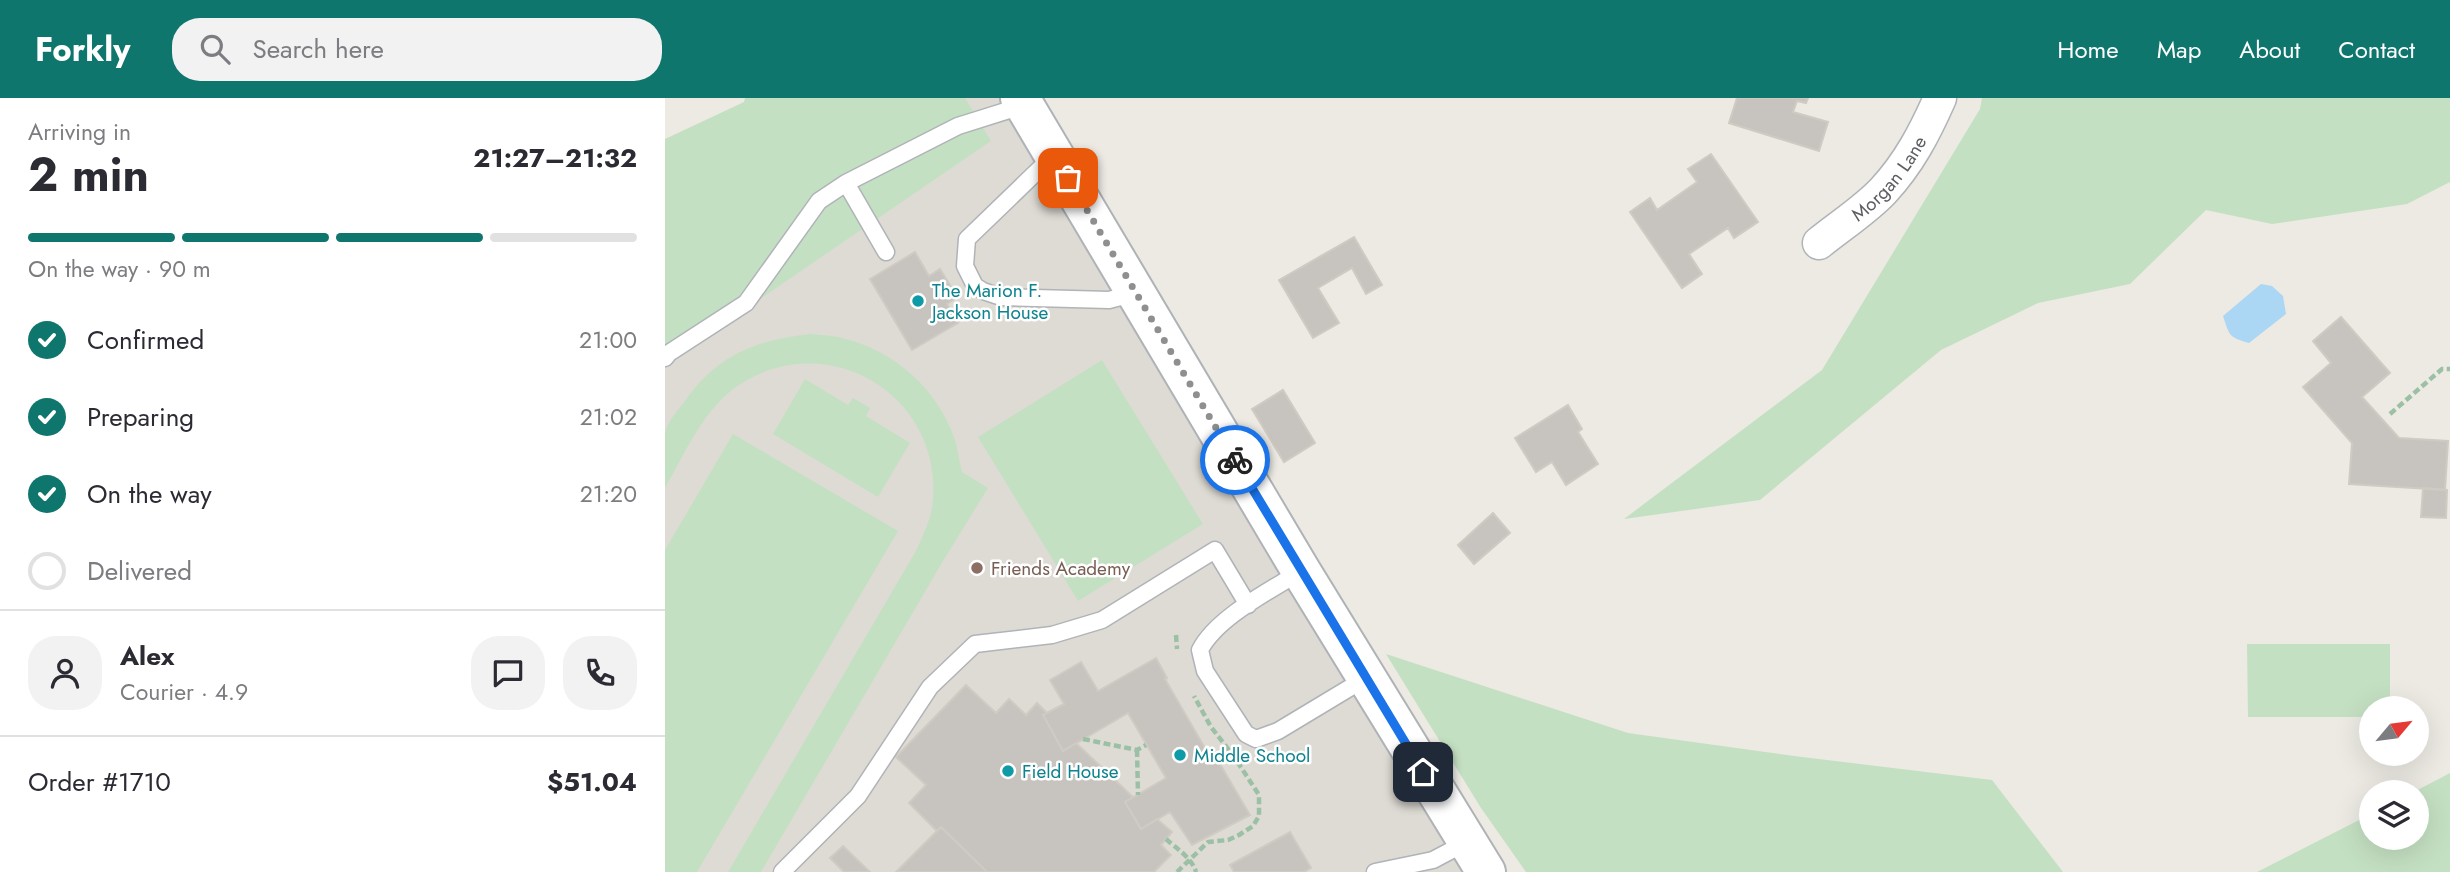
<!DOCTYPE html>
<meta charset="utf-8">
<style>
body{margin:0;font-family:Jost,sans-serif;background:#f2f2f3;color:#2b2b33;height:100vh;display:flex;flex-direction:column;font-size:26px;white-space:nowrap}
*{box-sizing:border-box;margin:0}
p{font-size:23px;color:#7c7c81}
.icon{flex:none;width:38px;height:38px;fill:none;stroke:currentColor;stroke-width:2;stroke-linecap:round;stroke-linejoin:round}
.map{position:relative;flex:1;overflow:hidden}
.details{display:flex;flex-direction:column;background:#fff;width:665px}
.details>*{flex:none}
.needle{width:46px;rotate:61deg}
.fabs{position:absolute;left:1694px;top:598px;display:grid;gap:14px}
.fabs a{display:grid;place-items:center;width:70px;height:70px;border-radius:50%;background:#fff;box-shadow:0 7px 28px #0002;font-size:35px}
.pin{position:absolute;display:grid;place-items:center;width:60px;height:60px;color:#fff;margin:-30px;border-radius:14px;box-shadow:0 4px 10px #0006}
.courier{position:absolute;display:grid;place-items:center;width:70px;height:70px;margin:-35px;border:5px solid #1a73e8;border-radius:50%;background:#fff;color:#222;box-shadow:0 2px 9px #0007}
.overview em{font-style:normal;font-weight:700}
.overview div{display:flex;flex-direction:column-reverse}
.overview{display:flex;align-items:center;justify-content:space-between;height:119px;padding:0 28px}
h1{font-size:46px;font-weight:700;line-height:52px}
.bar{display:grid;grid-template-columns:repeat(4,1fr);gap:10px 7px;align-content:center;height:84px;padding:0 28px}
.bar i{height:9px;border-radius:5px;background:#e1e1e2}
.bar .on{background:#0f766e}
.bar p{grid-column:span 4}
.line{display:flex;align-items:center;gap:18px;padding:0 28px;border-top:2px solid #e1e1e2}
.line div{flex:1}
.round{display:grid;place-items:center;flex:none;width:74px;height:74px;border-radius:28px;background:#f2f2f3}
ol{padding:0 28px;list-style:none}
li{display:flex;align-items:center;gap:21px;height:77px}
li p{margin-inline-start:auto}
li .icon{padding:7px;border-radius:50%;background:#0f766e;color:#fff;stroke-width:4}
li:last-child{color:#7c7c81}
li i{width:38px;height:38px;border:4px solid #e1e1e2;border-radius:50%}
header{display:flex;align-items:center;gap:42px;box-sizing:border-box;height:98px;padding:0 35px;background:#0f766e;color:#fff}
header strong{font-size:33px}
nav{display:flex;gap:38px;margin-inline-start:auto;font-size:24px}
.search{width:490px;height:63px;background:#f2f2f3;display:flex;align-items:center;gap:18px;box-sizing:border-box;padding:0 24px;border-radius:28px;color:#7c7c81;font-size:26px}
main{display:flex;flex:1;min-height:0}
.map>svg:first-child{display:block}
.education{fill:#dedbd4}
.green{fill:#c4e0c2}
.water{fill:#abd7f4}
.building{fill:#c7c4c0;stroke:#d0cbc2;stroke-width:2}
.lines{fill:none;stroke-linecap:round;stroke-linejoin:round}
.lane-casing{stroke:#b0b3b7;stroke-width:19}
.street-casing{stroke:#b0b3b7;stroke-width:35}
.secondary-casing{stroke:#afb2b6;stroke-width:42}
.path{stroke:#9cc0a6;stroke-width:4.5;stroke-dasharray:7 3.5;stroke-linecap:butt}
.lane{stroke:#fff;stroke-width:16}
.street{stroke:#fff;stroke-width:32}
.secondary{stroke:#fff;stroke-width:38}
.done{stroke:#8e8f8f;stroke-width:7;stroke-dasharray:0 12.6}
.route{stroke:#1a73e8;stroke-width:9}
.culture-dot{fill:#0f9aa8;stroke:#fff;stroke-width:2.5}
.education-dot{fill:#8d6e63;stroke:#fff;stroke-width:2.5}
.labels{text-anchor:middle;stroke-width:5;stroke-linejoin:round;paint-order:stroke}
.street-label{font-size:19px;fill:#5b5e62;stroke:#fff}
.culture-label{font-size:19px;fill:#0d838f;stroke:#fff;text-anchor:start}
.education-label{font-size:19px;fill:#785e54;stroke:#fff;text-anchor:start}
</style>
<header>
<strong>Forkly</strong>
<div class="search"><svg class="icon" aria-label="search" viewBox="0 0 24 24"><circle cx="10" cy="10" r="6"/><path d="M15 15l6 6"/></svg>Search here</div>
<nav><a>Home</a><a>Map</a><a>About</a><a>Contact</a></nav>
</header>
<main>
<section class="details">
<div class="overview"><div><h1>2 min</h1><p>Arriving in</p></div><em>21:27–21:32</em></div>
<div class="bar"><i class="on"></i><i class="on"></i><i class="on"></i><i></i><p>On the way · 90 m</p></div>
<ol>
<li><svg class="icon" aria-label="check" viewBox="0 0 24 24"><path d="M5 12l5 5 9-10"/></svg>Confirmed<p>21:00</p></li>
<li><svg class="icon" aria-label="check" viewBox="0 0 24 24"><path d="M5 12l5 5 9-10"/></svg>Preparing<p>21:02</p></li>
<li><svg class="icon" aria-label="check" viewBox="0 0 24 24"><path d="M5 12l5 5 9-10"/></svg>On the way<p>21:20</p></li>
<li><i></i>Delivered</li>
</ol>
<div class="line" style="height:126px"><a class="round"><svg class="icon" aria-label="person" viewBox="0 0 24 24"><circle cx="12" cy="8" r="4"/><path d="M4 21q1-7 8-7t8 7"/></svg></a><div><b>Alex</b><p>Courier · 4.9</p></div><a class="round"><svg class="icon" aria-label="chat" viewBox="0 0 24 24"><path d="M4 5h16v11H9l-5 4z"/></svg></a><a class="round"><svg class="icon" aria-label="phone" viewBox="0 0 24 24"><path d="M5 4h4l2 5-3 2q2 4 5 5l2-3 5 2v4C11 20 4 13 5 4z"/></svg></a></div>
<div class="line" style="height:91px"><div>Order #1710</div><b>$51.04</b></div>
</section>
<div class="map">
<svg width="1785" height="774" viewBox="0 0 1785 774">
<rect width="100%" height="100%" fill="#eceae3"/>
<path class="education" d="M 276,0 L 339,0 L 808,774 L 0,774 L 0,179 Z"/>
<path class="green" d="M 80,0 L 300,0 L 326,43 L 0,266 L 0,41 L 79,4 Z
M 1317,0 L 1785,0 L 1785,84 L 1742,106 L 1607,126 L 1541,112 L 1465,186 L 1373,205 L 1276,252 L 1095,402 L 959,421 L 1157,272 L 1315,11 Z
M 145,236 C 155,237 167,237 177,240 C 229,252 273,291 290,342 C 293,352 294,363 297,374 L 323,390 L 278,463 L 96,774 L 63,774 L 252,451 C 259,435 267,419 268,401 C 276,296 162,229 74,287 C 39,310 20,355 0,390 C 0,373 0,351 0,335 C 2,325 13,311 20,303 C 52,257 91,242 145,236 Z
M 437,262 L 538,426 L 413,503 L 313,339 Z
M 140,281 L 183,307 L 188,300 L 205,310 L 201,318 L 245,345 L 213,399 L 108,336 Z
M 68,336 L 233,433 L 32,774 L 0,774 L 0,452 Z
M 1582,546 L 1725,546 L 1725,611 L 1706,611 L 1706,619 L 1583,619 Z
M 721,556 L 963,635 L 1129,658 L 1327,682 L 1398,774 L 861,774 L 816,710 Z
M 1785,675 L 1785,774 L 1592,774 L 1706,716 L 1706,740 L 1752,740 L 1752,695 L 1747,695 Z"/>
<path class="water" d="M 1596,186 L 1607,188 L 1618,198 L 1621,216 L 1584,245 C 1564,239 1565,239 1558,218 Z"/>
<path class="building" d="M 1072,0 L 1143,0 L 1141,5 L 1132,3 L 1128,14 L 1163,24 L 1154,53 L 1064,25 Z
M 1046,56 L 1093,124 L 1069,140 L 1063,130 L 1024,156 L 1037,176 L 1017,190 L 965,114 L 985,100 L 992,112 L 1032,84 L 1023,71 Z
M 689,139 L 717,187 L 701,196 L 687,170 L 653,190 L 674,225 L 648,240 L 614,182 Z
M 250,154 L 264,178 L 275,171 L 292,199 L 282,206 L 293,225 L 247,252 L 205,181 Z
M 1676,219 L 1725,275 L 1697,299 L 1734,340 L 1783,343 L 1780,392 L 1684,386 L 1687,345 L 1638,289 L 1666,265 L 1648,243 Z
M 618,292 L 650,345 L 619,364 L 587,311 Z
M 903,307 L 917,331 L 913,334 L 933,366 L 901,387 L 887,364 L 871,374 L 850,340 Z
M 1758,390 L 1782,392 L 1781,420 L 1756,419 Z
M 828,415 L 845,435 L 809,466 L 793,447 Z
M 491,560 L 502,580 L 500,581 L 548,664 L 552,661 L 585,717 L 527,747 L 505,714 L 476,731 L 460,704 L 501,680 L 463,615 L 398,653 L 378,617 L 399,606 L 385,582 L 416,564 L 433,593 Z
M 301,587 L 331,615 L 344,601 L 361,617 L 372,605 L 382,615 L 378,617 L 398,653 L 411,645 L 468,699 L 460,704 L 476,731 L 492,721 L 507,734 L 496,747 L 506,757 L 489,774 L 322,774 L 276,729 L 272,733 L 244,705 L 261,687 L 231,659 Z
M 276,729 L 322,774 L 231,774 Z
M 625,734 L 646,770 L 639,774 L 569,774 L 565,767 Z
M 178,748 L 205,774 L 179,774 L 165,760 Z"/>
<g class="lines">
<defs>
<path id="lane" d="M 389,57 L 302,141 L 300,168 L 310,188 L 318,193 L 336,199 L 444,202 L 471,195
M 181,85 L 221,154
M 0,260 L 4,255 L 81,205 L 154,103 L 181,85 L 293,28 L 360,7
M 636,473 C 605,493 552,519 535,552 L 540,573 L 581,636 L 591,641 L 613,633 L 701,580
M 117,774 L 193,698 L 265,589 L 310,546 L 387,537 L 437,522 L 550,452 L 583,507
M 710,774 L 768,762 L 802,744"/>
<g id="street">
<path id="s1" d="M 1154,145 C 1175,128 1200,112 1218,93 C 1244,65 1260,34 1275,0"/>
</g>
<path id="secondary" d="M 355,0 L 636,473 L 821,774"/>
</defs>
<use href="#lane" class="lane-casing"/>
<use href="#street" class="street-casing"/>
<use href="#secondary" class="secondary-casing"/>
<path class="path" d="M 1725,316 L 1777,271 L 1785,271
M 511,537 L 512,551
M 418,641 L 472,652 L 481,647
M 472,652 L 473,697
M 501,741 C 511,750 527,760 531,774
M 512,774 L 543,744 L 563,742 L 574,737 L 588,728 L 594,718 L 594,697 L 570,660 L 546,629 L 529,598"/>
<use href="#lane" class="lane"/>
<use href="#street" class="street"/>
<use href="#secondary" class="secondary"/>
</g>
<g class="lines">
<path class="done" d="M 403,80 L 570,362"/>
<path class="route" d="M 570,362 L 758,674"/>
</g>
<g class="culture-dot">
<circle cx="253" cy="203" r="7"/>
<circle cx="515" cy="657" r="7"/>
<circle cx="343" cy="673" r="7"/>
</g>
<circle class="education-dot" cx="312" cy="470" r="7"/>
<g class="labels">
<g class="street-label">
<text dy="7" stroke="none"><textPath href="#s1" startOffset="96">Morgan Lane</textPath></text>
</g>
<g class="culture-label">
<text x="267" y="199">The Marion F.<tspan x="267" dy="22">Jackson House</tspan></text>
<text x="529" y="664">Middle School</text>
<text x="357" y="680">Field House</text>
</g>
<g class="education-label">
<text x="326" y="477">Friends Academy</text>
</g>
</g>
</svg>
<div class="fabs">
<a><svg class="needle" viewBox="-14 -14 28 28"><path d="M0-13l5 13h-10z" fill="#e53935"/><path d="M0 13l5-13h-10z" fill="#7c7c81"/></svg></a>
<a><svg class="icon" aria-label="layers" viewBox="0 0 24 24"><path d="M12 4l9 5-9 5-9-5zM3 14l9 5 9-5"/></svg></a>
</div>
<div class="pin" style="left:403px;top:80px;background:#ea580c"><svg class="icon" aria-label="bag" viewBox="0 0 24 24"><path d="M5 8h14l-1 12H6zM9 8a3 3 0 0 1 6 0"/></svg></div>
<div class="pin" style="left:758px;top:674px;background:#1f2937"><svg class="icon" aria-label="home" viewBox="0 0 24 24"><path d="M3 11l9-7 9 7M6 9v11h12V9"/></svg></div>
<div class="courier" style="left:570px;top:362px"><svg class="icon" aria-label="bike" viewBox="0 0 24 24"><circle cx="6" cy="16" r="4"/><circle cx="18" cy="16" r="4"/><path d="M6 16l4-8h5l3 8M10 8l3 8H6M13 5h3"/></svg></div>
</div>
</main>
